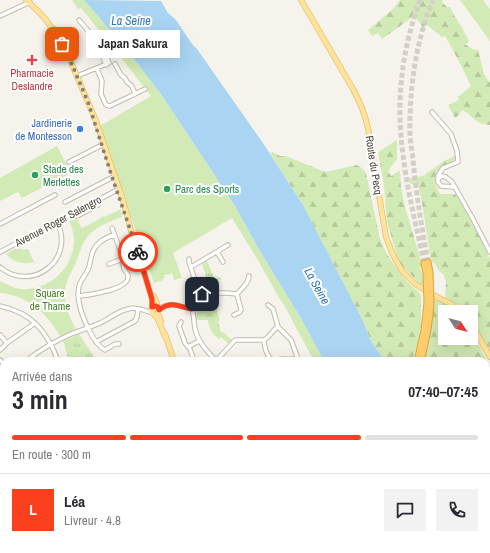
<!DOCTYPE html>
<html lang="fr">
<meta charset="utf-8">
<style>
body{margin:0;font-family:"Archivo Narrow",sans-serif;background:#f2f2f3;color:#2b2b33;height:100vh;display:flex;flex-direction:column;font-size:15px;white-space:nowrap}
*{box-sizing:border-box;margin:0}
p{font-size:13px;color:#7c7c81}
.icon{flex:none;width:22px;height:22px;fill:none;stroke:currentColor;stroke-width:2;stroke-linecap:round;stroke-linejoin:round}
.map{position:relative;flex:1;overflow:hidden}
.panel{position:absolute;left:0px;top:357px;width:490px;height:196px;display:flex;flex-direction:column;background:#fff;border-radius:12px 12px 0 0;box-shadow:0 4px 16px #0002}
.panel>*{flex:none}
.needle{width:26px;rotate:126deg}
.fabs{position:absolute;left:438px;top:305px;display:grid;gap:8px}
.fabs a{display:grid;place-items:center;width:40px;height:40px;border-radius:0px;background:#fff;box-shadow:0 4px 16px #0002;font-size:20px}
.pin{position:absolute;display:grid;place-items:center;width:34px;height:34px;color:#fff;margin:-17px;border-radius:8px;box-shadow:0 2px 6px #0006}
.courier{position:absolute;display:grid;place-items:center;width:40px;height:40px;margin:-20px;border:3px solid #fc3f1d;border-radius:50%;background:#fff;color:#222;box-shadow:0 1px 5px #0007}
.bubble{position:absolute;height:28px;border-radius:0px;background:#fff;box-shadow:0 4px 16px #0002;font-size:13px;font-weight:800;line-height:28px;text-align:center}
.overview em{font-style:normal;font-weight:800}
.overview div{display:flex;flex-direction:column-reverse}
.overview{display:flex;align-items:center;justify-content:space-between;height:68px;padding:0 12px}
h1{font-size:26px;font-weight:800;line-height:30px}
.bar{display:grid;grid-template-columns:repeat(4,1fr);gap:6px 4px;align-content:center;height:48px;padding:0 12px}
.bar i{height:5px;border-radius:3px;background:#e1e1e2}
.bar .selected{background:#fc3f1d}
.bar p{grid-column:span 4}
.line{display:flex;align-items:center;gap:10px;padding:0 12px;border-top:1px solid #e1e1e2}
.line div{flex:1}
.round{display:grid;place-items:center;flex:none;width:42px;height:42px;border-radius:0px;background:#f2f2f3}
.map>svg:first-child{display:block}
.grass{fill:url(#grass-tufts)}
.forest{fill:url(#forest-firs)}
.park{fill:#d2eab5}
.water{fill:#a9d4f2}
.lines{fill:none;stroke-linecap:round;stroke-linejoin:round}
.highway-tunnel{stroke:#d4d0c8;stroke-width:5;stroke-dasharray:5 2.5;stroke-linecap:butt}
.minor-casing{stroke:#c2bbae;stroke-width:5.5}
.major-casing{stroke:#e6c16a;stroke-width:6}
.highway-casing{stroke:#e0a43c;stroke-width:7}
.minor{stroke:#fff;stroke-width:3.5}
.major{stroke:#ffe39c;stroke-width:4.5}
.highway{stroke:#ffcf6e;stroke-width:5}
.highway-bridge-casing{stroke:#e0a43c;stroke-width:7;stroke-linecap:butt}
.highway-bridge{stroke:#ffcf6e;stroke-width:5}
.done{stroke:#878178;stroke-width:4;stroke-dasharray:0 7.2}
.route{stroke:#fc3f1d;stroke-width:5}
.health-dot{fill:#e0444e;stroke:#fff;stroke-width:1.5}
.shop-dot{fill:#3f7fe0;stroke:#fff;stroke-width:1.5}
.leisure-dot{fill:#2e9e5b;stroke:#fff;stroke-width:1.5}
.labels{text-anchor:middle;stroke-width:4;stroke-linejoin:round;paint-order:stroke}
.health-label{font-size:11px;fill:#be3a42;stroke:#fff}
.shop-label{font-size:11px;fill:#366cbe;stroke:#fff;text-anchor:end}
.street-label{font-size:11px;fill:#4b4439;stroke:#fff}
.leisure-label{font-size:11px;fill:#27864d;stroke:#fff;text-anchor:start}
.park-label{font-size:11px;fill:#4a7f2a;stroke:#fff}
.water-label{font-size:12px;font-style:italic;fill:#2e7ab2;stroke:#fff}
</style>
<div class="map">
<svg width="490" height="553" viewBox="0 0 490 553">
<defs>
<pattern id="grass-tufts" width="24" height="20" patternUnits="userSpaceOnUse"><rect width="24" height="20" fill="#d2eab5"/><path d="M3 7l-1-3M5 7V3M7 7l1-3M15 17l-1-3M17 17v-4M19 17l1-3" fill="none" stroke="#b6ca9c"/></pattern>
<pattern id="forest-firs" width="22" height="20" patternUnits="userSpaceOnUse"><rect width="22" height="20" fill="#d2eab5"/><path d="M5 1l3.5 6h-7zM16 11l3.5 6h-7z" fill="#b6ca9c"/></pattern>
</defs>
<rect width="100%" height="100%" fill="#f6f3ec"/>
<path class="grass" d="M 207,261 L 214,277 L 220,277 L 221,279 L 216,284 L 217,291 L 210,292 L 210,288 L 202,264 Z
M 210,295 L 218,295 L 218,306 L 217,312 L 220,320 L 218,322 L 221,332 L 223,332 L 232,340 L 229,344 L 221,337 L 219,339 C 212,334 209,328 208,320 L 196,320 L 197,309 L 209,310 Z
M 79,334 L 95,358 L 91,361 L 69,361 L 63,341 Z
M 87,549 L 226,549 L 221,553 L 88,553 Z"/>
<path class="forest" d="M 400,0 L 443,0 L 442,2 L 447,7 L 450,7 L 454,15 L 461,26 L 469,41 L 465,44 L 472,49 L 478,50 L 484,74 L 490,83 L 490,125 C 473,124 475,116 462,110 L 459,115 L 455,118 L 448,105 L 459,100 L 458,97 L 471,86 L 460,63 L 445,36 L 442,37 L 427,25 L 423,27 L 414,16 L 382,39 L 378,33 L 372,36 L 368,30 L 392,10 Z
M 397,140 L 397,159 L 388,171 L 391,176 L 400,170 L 401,188 L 405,207 L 422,264 L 420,267 L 422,274 L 424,282 L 422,284 L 419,283 L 403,267 L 398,260 L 387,222 L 384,186 L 378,152 Z
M 273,152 L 280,156 L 286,156 L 325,172 L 357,165 L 363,169 L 366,173 L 380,239 L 387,254 L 400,273 L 410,285 L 419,292 L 421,296 L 421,325 L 418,342 L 412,361 L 385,361 L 371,341 L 362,319 L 303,205 L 270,153 Z
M 455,156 L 456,161 L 443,166 L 438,171 L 435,177 L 435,184 L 440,194 L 455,194 L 472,220 L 490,259 L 490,352 L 483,338 L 471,321 L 471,312 L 465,312 L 445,297 L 446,283 L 444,275 L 439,271 L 435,264 L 431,261 L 422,203 L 418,183 L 410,184 L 409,178 L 423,176 L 444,161 Z
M 435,298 L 449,306 L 457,312 L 445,312 L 445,338 L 471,338 L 471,330 L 490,366 L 490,507 L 486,509 L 486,361 L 424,361 L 429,343 Z"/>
<path class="park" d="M 72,0 L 84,0 L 128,51 L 163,97 L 235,206 L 257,246 L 302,320 L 324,361 L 314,361 L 284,305 L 278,296 L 259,262 L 232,218 L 173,253 L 182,278 L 174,280 L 172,273 L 168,275 L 167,274 L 164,275 L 165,278 L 163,278 L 163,280 L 154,283 L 128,209 L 100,126 L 151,96 L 116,51 L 81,8 L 78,9 Z
M 460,0 L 483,0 L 490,9 L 490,41 Z
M 57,146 L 71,173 L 22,198 L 18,192 L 0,201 L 0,178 Z
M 121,209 L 122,217 C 110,222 98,225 89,235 C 82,242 81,250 77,259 C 75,266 70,273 68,279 C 61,296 67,314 76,329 L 60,336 C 47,313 27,295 0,293 L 0,281 C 6,284 13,288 20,289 C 56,292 86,254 69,221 L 76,217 L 82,228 L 96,221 L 103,216 L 104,217 Z
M 18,247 L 23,250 L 28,249 L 34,262 C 23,265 13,262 6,254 Z
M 4,546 L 4,549 L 85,549 L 87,553 L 0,553 L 0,548 Z
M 240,549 L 420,549 L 421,553 L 241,553 Z"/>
<path class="water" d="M 84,0 L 161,1 L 168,13 L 176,20 L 192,44 L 197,49 L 265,146 L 303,205 L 362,319 L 371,341 L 385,361 L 324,361 L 302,320 L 257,246 L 235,206 L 163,97 L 128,51 Z
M 420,549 L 482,549 L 483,553 L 421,553 Z"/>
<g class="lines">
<path class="highway-tunnel" d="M 420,0 C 403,46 396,97 402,146 C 406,186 416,224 424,263
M 428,262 C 422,228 416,194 413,159 C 412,152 411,145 410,138 C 409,91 415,43 433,0"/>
<defs>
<path id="minor" d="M 0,16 L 30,2
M 79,20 L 96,40 L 106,65
M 115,64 L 121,75 L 125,78 L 127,82 L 132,86 L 135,94
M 97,69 L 102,81 L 101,94 L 106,105 L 110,106 L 145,89
M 77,76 L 109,63 L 105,53 L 101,53
M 432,112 L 451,134 L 457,151 L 458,162 L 443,168 L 438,176 L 438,182 L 441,186 L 455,187
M 69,162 L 102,145
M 439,178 L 442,176 L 446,177 L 452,182 L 473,219 L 490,252
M 65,202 L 115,176
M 75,212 L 77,216 L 98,205 L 96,201
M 0,224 L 55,195
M 114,235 C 104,238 95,244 92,254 C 91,258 90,263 89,267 C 87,274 81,279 79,286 C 78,291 78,297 79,302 C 81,315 93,344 105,350 L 115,344 L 119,344
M 0,252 L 117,190
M 217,252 L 223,262
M 189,259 L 189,262 L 198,289 C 199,297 197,304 192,309
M 109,264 L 123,259
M 0,267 C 32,294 76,259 57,222
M 191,267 L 228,245
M 198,293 L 227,293 L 237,294
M 78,296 C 88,295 128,290 128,277 C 129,274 126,273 124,269 C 123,267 123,263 123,260 C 120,249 116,239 112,228
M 0,306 C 32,313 47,331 58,361
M 159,309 C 173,300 178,307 192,309 C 194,316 194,322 195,329 C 198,342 207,351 216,361
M 234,315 L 240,312 L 241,310 L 237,294 C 242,288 249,283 249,276
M 181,322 L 179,326 L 185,343 L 190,349 L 194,361
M 0,335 L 7,343
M 264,340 C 264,346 267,358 273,360 C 276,361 279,359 283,359 C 288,359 291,360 296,358 L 297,356 L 291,340 L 278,327 L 273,309 L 268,305
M 96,342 L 135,321 L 137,317 L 138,309
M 188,347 L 199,341
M 0,350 L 7,343 L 35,323
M 0,360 L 4,364
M 26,361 C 40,350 55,341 71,334 C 81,330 91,327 100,323 C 109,319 118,311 128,309 C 136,307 144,310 152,313
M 216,361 L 235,340 L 264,340 C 270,337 272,330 278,327
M 0,386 L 4,382
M 4,392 L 0,395 L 4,403
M 0,548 L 4,546"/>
<path id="major" d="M 26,0 C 36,9 55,25 54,39 L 56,40 L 58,40 L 65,48 L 67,53 L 96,121 L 122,197 L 127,215 L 130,227
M 301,0 L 353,89 C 360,102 365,114 368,128 L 386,237 L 393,255 L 402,271 L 414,283 L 429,293 L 451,304 L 461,312
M 54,29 L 59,35 L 61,43
M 129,224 L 152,299 L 153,303 L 151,311 L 158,319 L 165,337
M 154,296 L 159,309 L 158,313 L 161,321
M 471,323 L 490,357
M 165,334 L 174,361"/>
<path id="highway" d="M 428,262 L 430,272
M 424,263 L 426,273
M 417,361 L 424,330 L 427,303
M 421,361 C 426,342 430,323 431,303
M 226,553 L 231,549"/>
</defs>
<use href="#minor" class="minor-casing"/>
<use href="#major" class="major-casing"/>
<use href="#highway" class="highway-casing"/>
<use href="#minor" class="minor"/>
<use href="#major" class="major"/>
<use href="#highway" class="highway"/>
<defs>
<path id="highway-bridge" d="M 430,272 L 431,303
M 426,273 L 427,303
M 231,553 L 236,549"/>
</defs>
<use href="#highway-bridge" class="highway-bridge-casing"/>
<use href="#highway-bridge" class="highway-bridge"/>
</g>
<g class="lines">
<path class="done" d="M 62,44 L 67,53 L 88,102 L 112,177 L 138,252"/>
<path class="route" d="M 138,252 L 152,299 L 152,307 L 156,306 L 158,307 L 159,310 C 173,300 178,307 192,309 L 196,305 L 198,293 L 202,294"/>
</g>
<path class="health-dot" d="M30 54h4v4h4v4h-4v4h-4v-4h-4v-4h4z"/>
<circle class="shop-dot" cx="80" cy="129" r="4"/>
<g class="leisure-dot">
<circle cx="35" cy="175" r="4"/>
<circle cx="167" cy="189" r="4"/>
</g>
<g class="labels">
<g class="health-label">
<text x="32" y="77">Pharmacie<tspan x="32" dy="13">Deslandre</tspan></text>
</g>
<g class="shop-label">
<text x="72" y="127">Jardinerie<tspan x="72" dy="13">de Montesson</tspan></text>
</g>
<g class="street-label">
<text transform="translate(374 165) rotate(81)" y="4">Route du Pecq</text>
<text transform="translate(58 221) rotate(-28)" y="4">Avenue Roger Salengro</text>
</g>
<g class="leisure-label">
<text x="43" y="173">Stade des<tspan x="43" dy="13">Merlettes</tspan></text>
<text x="175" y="193">Parc des Sports</text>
</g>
<g class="park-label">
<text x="50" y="297">Square<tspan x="50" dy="13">de Thame</tspan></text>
</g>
<g class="water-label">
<text x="131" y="25">La Seine</text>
<text transform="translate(317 286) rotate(61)" y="4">La Seine</text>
</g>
</g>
</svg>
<div class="fabs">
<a><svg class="needle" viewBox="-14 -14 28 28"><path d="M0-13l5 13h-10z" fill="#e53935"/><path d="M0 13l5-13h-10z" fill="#7c7c81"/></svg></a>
</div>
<div class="pin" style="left:62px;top:44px;background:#ea580c"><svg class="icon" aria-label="bag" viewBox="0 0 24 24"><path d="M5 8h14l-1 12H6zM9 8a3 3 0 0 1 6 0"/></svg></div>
<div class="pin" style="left:202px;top:294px;background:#1f2937"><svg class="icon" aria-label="home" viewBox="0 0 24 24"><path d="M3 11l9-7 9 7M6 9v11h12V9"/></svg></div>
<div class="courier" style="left:138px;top:252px"><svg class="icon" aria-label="bike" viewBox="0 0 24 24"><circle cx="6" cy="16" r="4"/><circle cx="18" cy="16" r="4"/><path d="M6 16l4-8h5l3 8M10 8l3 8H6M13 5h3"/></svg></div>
<div class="bubble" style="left:86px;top:30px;width:94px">Japan Sakura</div>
<section class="panel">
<div class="overview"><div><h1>3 min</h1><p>Arrivée dans</p></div><em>07:40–07:45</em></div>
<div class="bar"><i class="selected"></i><i class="selected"></i><i class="selected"></i><i></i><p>En route · 300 m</p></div>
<div class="line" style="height:72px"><b class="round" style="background:#fc3f1d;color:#fff">L</b><div><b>Léa</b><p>Livreur · 4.8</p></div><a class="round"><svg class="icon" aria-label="chat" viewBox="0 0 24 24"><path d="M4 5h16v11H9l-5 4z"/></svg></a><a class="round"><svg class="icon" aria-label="phone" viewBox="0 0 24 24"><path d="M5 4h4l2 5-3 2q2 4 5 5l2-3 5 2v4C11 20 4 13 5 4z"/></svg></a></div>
</section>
</div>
